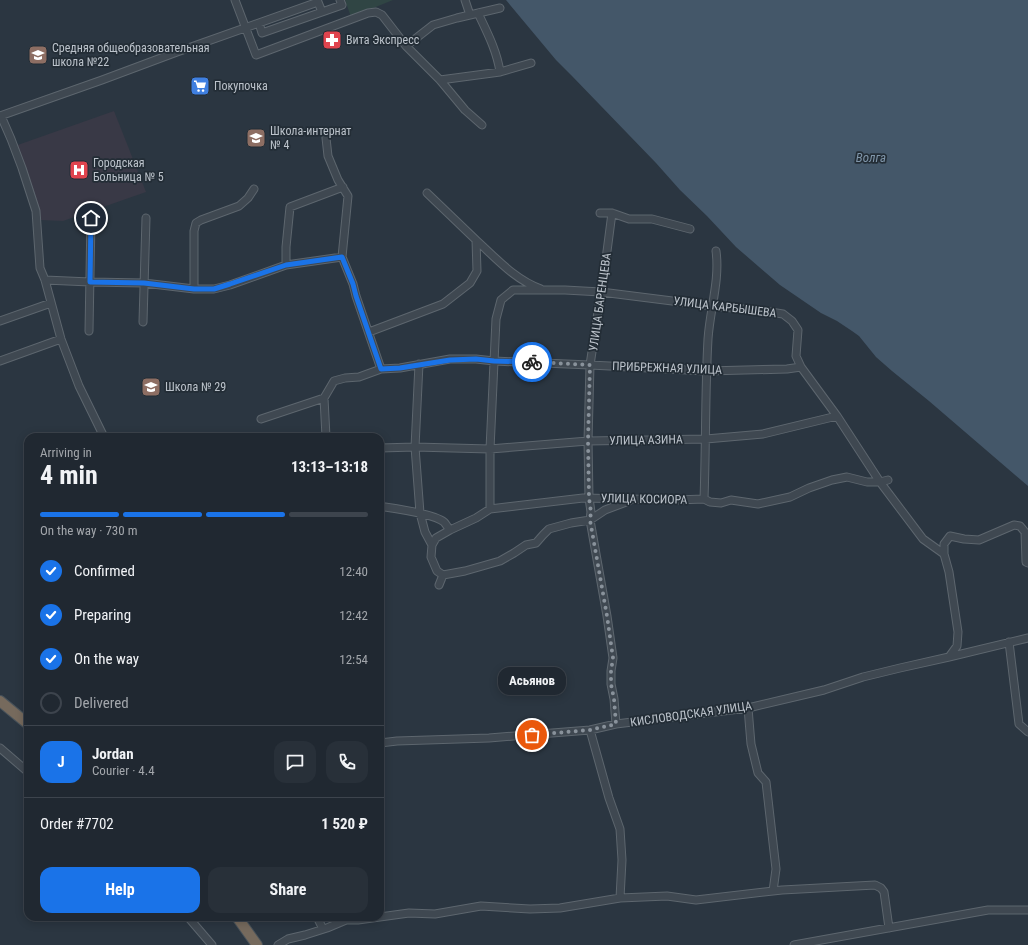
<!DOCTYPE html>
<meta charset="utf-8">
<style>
body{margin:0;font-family:"Roboto Condensed",sans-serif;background:#283039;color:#f1f3f6;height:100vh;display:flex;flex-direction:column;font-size:15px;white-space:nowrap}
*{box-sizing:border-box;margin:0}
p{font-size:13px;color:#a2a6ab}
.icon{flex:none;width:22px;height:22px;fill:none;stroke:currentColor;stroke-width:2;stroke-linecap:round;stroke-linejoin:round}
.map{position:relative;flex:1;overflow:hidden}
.details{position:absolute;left:24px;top:433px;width:360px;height:488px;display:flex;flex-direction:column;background:#202831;border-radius:12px;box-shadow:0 2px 10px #0003,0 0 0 1px #3d444d}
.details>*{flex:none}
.pin{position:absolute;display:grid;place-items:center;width:34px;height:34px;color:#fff;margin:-17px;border:2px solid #fff;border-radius:50%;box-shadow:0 1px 4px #0007}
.courier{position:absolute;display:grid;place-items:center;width:40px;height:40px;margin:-20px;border:3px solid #1a73e8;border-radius:50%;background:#fff;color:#222;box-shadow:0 1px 5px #0007}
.bubble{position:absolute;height:28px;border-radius:12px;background:#202831;box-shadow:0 2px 10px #0003,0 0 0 1px #3d444d;font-size:13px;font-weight:700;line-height:28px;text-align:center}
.overview em{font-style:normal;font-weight:700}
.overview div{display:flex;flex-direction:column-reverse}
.overview{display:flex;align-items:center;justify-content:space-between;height:68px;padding:0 16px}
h1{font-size:26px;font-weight:700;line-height:30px}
.bar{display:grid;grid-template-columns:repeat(4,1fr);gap:6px 4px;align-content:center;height:48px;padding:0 16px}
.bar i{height:5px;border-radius:3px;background:#3d444d}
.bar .current{background:#1a73e8}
.bar p{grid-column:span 4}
.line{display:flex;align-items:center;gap:10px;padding:0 16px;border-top:1px solid #3d444d}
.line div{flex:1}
.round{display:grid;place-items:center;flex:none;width:42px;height:42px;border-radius:12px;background:#283039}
ol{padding:0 16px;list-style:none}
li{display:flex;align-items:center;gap:12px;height:44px}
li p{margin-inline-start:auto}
li .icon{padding:4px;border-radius:50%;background:#1a73e8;color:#fff;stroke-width:4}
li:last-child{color:#a2a6ab}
li i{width:22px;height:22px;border:2px solid #3d444d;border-radius:50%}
.action{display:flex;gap:8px;margin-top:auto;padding:8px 16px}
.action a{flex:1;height:46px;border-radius:12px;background:#1a73e8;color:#fff;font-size:16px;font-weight:700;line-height:46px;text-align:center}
.action a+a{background:#283039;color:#f1f3f6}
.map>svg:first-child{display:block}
.medical{fill:#393946}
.green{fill:#304544}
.water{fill:#445769}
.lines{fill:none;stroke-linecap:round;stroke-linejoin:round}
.minor-casing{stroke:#5d666e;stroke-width:9}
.highway-casing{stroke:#49535b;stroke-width:12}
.minor{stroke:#3f4851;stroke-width:7}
.highway{stroke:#766a5d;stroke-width:10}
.done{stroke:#89929b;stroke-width:4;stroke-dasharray:0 7.2}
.route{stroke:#1a73e8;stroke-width:5}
.labels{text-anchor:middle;stroke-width:3.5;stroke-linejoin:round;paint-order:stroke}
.poi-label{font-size:12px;fill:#bcc3cb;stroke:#232d36;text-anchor:start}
.street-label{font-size:12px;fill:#bcc3cb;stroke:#232d36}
.water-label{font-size:13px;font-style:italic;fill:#8096aa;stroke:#232d36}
</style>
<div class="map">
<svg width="1028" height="945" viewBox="0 0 1028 945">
<rect width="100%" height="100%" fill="#2b3641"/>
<path class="medical" d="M 114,111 L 146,192 L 63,221 L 40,220 L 12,147 Z"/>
<path class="green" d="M 345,0 L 393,0 L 351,17 Z"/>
<path class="water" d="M 506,0 L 1028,0 L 1028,486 L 929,401 L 892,371 L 876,357 L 859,336 L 852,331 L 837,321 L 821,313 L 780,285 L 736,247 L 707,216 L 680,190 L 656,163 L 572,76 L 556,60 Z"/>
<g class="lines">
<defs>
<path id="minor" d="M 235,0 L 256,55 L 368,13 L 376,12 L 382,15 L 406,46 L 433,25 L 457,18 L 500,8
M 465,0 L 470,15
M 478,13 C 487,32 497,51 500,72
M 259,23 L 262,33 L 322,12
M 406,46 L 440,80 L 465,110 L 482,125
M 440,80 L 500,72 L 531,63
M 0,116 L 102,80 L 177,52 L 318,2 L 322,12 L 342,5 L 340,0
M 1,116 L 11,139 L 22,168 L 36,211 L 40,268 L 45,280 L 61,339 L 79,386 L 104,437
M 326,134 L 326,138 L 328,156 L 338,180 L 348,196 L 342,257 L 353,284 L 356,296 L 381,369
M 600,213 L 612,213 L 629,219 L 652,219 L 690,229
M 612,213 L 603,282 L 601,292 L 590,365 L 588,441 L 589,498 L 591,512 L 590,520 L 607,616 L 613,658 L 611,671 L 611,684 L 614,699 L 616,724
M 476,240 C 496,258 515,280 541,289
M 286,265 L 286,247 L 290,207 L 343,187
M 45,280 L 90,282 L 144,283 L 194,289 L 214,289 L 230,285 L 286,265 L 342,257
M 194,289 L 194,231 L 196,223 L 201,220 L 239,206 L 248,198 L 254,189
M 0,321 L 51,303
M 143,322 L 146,218
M 89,331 L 91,218
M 369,332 L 443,304 L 470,283 L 477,271 L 476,240 L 427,193
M 0,361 L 61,339
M 419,364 L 415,447 L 420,513 L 425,532 L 432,545 L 431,557 L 437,571 L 443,575
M 324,398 L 326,437
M 261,419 L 324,398 L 334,381 L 345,378 L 359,377 L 381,369 L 400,368 L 450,359 L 476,359 L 494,361 L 590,365 L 707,371 L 787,369 L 801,367
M 380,448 L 415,447 L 490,449 L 588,441 L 706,439 L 763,434 L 837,416
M 704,499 C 706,445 705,392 708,339 C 710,309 720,280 716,251
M 380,507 L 385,507 C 399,509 434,514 444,522 C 446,524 448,528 450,530 L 476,518 L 490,509 L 583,498 L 676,500 L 704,499 L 710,502 L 721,503 L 731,500 L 758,504 L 790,497 L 809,488 L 832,480 L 847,477 L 867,482 L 880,482 L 888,480
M 490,509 L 490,449 L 496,319 L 501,300 L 513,290 L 565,290 L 601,292 L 712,306 L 764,311 L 783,314 L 792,321 L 798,330 L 796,356 L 801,367 L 837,416 L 880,482 L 923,539 L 944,554 L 949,572 L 958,632 L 957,646 L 949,657
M 432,545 L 436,538 L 450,530
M 944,554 L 944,544 L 950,536 L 964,539 L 979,540 L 1014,525 L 1020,526 L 1025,532 L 1026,562 L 1028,563
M 439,585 L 443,575 L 465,571 L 500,561 L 514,553 L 526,545 L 536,543 L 543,535 L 549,529 L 571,523 L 590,520 L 605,510 L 629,501
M 1009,642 L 1019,724 L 1028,732
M 748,708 L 751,744 L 758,773 L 766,782 L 776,869 L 773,891
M 590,730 L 609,798 L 620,829 L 622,860 L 620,898
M 380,743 L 397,741 L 489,738 L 590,730 L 616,724 L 748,708 L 824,690 L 863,677 L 900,668 L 949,657 L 1028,638
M 0,748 L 28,772
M 188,917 L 212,945
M 317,917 L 323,929
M 278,945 L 288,939 L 305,935 L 327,928 L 346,920 L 358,920 L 409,913 L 435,914 L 481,906 L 530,909 L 560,908 L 620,898 L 667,896 L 696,900 L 782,890 L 875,885 L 881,888 L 884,892 L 889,928
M 794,945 L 988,910 L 1028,910"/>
<path id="highway" d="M 0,701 L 28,724
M 237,917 L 257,945"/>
</defs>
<use href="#minor" class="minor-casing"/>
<use href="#highway" class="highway-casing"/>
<use href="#minor" class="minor"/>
<use href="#highway" class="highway"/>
</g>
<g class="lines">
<path class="done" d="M 532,362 L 590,365 L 588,441 L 589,498 L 591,512 L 590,520 L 607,616 L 613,658 L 611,671 L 611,684 L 614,699 L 616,724 L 590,730 L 532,735"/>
<path class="route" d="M 91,218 L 90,282 L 144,283 L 194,289 L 214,289 L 230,284 L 286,265 L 342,257 L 353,284 L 356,296 L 381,369 L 400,368 L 450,360 L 476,359 L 494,361 L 532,362"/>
</g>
<defs>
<symbol id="pharmacy-square" viewBox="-11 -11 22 22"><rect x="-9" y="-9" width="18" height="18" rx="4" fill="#e0444e" stroke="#232d36"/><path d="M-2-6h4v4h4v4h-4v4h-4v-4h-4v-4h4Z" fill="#fff"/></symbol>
<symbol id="school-square" viewBox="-11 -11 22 22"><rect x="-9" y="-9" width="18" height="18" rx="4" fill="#8d6e63" stroke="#232d36"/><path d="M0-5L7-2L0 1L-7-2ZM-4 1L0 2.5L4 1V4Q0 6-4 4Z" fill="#fff"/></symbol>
<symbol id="supermarket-square" viewBox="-11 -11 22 22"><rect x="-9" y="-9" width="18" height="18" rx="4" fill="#3f7fe0" stroke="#232d36"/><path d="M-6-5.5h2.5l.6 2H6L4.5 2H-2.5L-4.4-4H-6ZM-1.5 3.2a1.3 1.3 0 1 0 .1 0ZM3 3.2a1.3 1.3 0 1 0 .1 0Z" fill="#fff"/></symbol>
<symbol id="hospital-square" viewBox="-11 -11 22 22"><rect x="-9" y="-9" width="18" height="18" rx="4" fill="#e0444e" stroke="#232d36"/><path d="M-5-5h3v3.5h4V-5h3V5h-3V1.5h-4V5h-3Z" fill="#fff"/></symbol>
</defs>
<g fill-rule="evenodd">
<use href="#pharmacy-square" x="321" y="29" width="22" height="22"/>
<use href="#school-square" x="27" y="44" width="22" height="22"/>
<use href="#supermarket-square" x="189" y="75" width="22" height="22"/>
<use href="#school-square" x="245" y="127" width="22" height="22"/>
<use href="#hospital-square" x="68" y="159" width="22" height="22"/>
<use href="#school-square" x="140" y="376" width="22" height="22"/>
</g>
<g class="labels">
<g class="poi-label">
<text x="346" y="44">Вита Экспресс</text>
<text x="52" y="52">Средняя общеобразовательная<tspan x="52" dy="14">школа №22</tspan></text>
<text x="214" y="90">Покупочка</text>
<text x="270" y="135">Школа-интернат<tspan x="270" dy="14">№ 4</tspan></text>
<text x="93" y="167">Городская<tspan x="93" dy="14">Больница № 5</tspan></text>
<text x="165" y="391">Школа № 29</text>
</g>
<g class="street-label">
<text transform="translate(600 302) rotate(-82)" y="4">УЛИЦА БАРЕНЦЕВА</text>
<text transform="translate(725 307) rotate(7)" y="4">УЛИЦА КАРБЫШЕВА</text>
<text transform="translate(667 368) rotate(2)" y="4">ПРИБРЕЖНАЯ УЛИЦА</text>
<text transform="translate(646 440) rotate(-1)" y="4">УЛИЦА АЗИНА</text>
<text transform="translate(644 499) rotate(1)" y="4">УЛИЦА КОСИОРА</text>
<text transform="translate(691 714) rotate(-8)" y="4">КИСЛОВОДСКАЯ УЛИЦА</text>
</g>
<g class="water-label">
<text x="871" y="162">Волга</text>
</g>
</g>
</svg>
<div class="pin" style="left:532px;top:735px;background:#ea580c"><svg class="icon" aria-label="bag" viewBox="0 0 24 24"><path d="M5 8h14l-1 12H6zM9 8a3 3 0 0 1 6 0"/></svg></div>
<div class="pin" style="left:91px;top:218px;background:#1f2937"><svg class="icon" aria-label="home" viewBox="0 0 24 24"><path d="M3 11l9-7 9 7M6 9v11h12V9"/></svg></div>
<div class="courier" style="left:532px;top:362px"><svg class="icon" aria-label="bike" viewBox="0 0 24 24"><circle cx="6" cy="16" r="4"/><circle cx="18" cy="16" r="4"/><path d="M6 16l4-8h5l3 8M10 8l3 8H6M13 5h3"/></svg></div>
<div class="bubble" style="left:498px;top:667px;width:68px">Асьянов</div>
<section class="details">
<div class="overview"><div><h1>4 min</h1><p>Arriving in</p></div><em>13:13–13:18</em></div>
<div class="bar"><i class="current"></i><i class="current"></i><i class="current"></i><i></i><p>On the way · 730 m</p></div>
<ol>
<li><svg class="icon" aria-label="check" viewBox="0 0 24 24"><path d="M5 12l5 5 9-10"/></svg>Confirmed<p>12:40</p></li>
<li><svg class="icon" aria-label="check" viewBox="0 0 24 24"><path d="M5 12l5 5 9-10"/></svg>Preparing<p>12:42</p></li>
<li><svg class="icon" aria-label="check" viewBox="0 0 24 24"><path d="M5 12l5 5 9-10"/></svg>On the way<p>12:54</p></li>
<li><i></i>Delivered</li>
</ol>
<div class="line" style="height:72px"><b class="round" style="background:#1a73e8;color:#fff">J</b><div><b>Jordan</b><p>Courier · 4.4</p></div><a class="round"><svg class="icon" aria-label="chat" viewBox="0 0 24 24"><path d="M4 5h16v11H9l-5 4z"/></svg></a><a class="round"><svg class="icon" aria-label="phone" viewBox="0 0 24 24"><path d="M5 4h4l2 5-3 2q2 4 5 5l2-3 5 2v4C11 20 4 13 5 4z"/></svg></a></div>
<div class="line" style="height:52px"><div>Order #7702</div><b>1 520 ₽</b></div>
<div class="action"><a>Help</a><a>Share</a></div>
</section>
</div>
